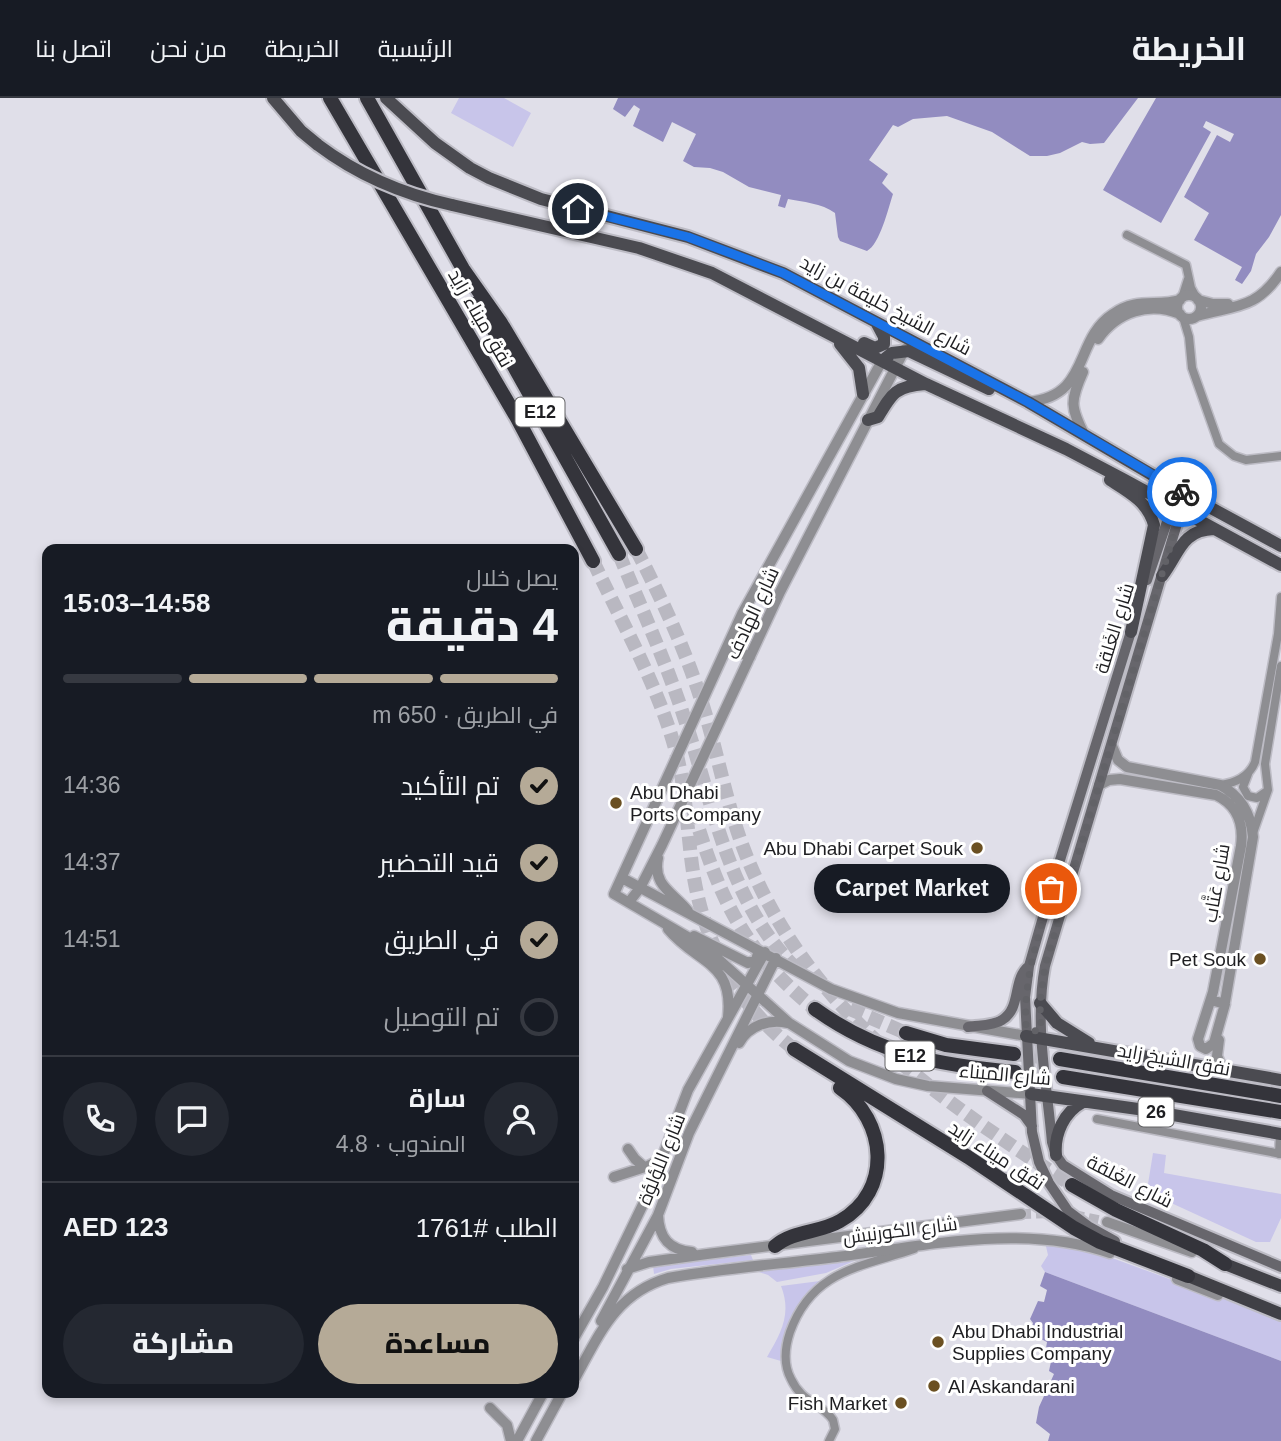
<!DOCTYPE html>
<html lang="ar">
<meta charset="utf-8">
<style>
body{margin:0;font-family:Arial,Cairo,sans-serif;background:#242831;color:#f1f3f6;direction:rtl;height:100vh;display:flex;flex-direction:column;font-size:26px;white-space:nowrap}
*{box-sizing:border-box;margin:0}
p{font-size:23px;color:#9ea1a6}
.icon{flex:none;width:38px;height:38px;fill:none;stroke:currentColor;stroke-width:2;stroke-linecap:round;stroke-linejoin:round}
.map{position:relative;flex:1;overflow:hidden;direction:ltr}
.side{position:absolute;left:42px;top:446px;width:537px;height:854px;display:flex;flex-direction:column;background:#171b24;border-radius:14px;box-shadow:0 4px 10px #0003;direction:rtl}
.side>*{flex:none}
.pin{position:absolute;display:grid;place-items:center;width:60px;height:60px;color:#fff;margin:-30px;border:4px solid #fff;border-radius:50%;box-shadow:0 2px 7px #0007}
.courier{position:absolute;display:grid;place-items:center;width:70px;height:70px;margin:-35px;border:5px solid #1a73e8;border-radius:50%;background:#fff;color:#222;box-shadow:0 2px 9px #0007}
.bubble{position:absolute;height:49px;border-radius:24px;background:#171b24;box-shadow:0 4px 10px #0003;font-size:23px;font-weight:800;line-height:49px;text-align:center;direction:rtl}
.headline em{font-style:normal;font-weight:800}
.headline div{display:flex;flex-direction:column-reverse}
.headline{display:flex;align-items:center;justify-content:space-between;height:119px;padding:0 21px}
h1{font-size:46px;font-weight:800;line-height:52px}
.bar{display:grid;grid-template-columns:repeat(4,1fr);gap:10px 7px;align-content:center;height:84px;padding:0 21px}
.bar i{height:9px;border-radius:5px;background:#363941}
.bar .current{background:#b5aa97}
.bar p{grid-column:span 4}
.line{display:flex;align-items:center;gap:18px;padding:0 21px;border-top:2px solid #363941}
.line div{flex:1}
.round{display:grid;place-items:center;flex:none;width:74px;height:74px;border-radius:37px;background:#242831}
ol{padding:0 21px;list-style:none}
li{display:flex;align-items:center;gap:21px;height:77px}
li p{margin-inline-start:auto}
li .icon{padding:7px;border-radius:50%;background:#b5aa97;color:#111;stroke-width:4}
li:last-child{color:#9ea1a6}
li i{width:38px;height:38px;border:4px solid #363941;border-radius:50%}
.action{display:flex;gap:14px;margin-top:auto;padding:14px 21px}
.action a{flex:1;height:80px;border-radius:42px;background:#b5aa97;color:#111;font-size:28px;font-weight:800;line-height:80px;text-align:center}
.action a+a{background:#242831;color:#f1f3f6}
header{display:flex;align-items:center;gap:42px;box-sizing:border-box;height:98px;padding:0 35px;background:#171b24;border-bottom:2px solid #363941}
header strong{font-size:33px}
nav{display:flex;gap:38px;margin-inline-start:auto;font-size:24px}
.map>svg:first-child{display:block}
.green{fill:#c8c5ea}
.water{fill:#928cc0}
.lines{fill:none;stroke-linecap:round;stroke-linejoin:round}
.tertiary-tunnel{stroke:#b9b8c1;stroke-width:10;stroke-dasharray:10 5;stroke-linecap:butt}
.motorway-tunnel{stroke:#b9b8c1;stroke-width:14;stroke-dasharray:14 7;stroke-linecap:butt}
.minor-casing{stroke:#bdbcc5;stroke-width:11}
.tertiary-casing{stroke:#bdbcc5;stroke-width:13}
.secondary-casing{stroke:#bdbcc5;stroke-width:14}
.primary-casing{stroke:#bdbcc5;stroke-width:16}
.trunk-casing{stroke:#bdbcc5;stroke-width:16}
.motorway-casing{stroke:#bdbcc5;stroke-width:18}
.minor{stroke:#8e8e92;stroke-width:8}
.tertiary{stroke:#8e8e92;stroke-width:10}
.secondary{stroke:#67666c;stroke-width:10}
.primary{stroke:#4b4b51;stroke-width:12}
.trunk{stroke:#404046;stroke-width:12}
.motorway{stroke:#34343b;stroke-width:14}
.primary-bridge-casing{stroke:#bdbcc5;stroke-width:16;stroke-linecap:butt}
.primary-bridge{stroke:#4b4b51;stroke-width:12}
.done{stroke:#626267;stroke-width:7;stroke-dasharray:0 12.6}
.route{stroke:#1a73e8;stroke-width:9}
.poi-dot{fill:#6b5022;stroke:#fff;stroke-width:2.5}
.labels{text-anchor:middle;stroke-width:6;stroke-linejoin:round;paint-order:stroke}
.shield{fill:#fff;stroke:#626264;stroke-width:2}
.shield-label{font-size:18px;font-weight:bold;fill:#1e1e21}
.street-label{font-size:19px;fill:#1e1e21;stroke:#fff}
.poi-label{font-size:19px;fill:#1e1e21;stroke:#fff;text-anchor:start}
</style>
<header>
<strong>الخريطة</strong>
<nav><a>الرئيسية</a><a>الخريطة</a><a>من نحن</a><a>اتصل بنا</a></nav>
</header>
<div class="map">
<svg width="1281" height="1343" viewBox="0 0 1281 1343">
<rect width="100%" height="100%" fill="#e0dfe9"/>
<path class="green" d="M 459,0 L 504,0 L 531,15 L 513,49 L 451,15 Z
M 1153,1055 L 1166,1057 L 1164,1075 L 1281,1096 L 1281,1120 L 1270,1144 L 1256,1144 L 1143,1092 L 1144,1086 L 1148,1086 Z
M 1045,1144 L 1104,1157 L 1281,1222 L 1281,1263 L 1045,1174 L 1041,1168 L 1048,1157 Z
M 751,1157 L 753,1162 L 671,1171 L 654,1176 L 653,1168 Z
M 854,1163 L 826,1175 L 777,1184 L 768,1177 L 756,1173 Z
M 820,1183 C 798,1209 782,1226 781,1263 L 767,1259 C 781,1235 792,1216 781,1188 Z"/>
<path class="water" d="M 618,0 L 1138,0 L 1104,45 L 1090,46 L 1082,44 L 1060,55 L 1047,58 L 1030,58 L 992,34 L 947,18 L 913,21 L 898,29 L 893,27 L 869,62 L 888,76 L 882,85 L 893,96 C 888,111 880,146 867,153 L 840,143 L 838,139 L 835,115 C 822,105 802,104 788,101 L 785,110 L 778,108 L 781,97 L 749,89 L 723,74 L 710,70 L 694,69 L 683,63 L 696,36 L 672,24 L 663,44 L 633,28 L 640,11 L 634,7 L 625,19 L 613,11 Z
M 1156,0 L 1281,0 L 1281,117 L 1269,139 L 1256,156 L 1251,173 L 1242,186 L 1235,182 L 1242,169 L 1194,142 L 1209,115 L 1184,99 L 1217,37 L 1230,44 L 1234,36 L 1206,23 L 1203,29 L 1211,34 L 1161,125 L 1103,92 Z
M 1045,1174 L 1281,1263 L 1281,1343 L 1048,1343 L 1050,1336 L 1036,1325 L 1039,1309 L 1054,1276 L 1049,1273 L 1053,1254 L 1046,1250 L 1047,1244 L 1031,1236 L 1033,1225 L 1030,1221 L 1038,1203 L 1044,1204 L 1047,1192 L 1040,1188 Z"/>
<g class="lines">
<path class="tertiary-tunnel" d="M 1021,1116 L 1052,1115
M 1074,1117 L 1107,1124"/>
<path class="motorway-tunnel" d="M 636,451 C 663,503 687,555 704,611 C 718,657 726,704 743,749 C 803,909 934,998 1072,1087
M 619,456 C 641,510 666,563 684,619 C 714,708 729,810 802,876
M 593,463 C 622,525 658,587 676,654 C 687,695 687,738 694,780 C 706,849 739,909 794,951
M 693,712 C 719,799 743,853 815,911
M 850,911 L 906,935
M 1014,956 L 1060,961
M 1015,974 L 1063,979"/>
<defs>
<path id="minor" d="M 1127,137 L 1186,167 L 1191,190 L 1197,201
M 1182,200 L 1188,181
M 1183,219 L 1189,239 L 1192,270 L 1219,346 L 1234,358 L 1246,362 L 1281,358
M 1248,676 L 1243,689 L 1248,698 L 1257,700 L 1267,693
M 1220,687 C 1235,685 1249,679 1255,664 L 1278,536 L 1281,499
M 1253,735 L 1268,692 L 1265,666 L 1281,568
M 1097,1021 L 1281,1056
M 1279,1056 L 1280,1036
M 829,1343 L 835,1331 L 833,1322 C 822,1305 802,1305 791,1281 C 783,1266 785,1249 790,1234 C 812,1172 861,1169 914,1151"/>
<path id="tertiary" d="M1177 209a12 12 0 1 1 24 0a12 12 0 1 1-24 0Z
M 1198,202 L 1213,206 L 1228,206
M 1197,218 C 1235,207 1256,212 1281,174
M 1098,241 C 1117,214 1149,203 1180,216
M 882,263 L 742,516 L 614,796 L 693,842 L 717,860 L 789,925 L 849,963 L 896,981 L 928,988 L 1031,996
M 1083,274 C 1070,303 1070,309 1085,338
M 1028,304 C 1091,298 1073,242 1113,216 C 1137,199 1156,209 1180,202
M 728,549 L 750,559
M 1112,648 L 1118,662 L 1127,669 L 1220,687 C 1241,698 1251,715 1253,739 L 1224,910
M 1099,687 L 1109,682 L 1120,681 L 1216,697 C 1237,707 1244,726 1241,748 L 1213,894 L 1198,941 L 1200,948 L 1206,951 L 1214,945 L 1225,906 L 1211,902
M 658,760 C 652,788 674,795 688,813
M 622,780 L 831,891 L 898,915 L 1026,938
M 629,804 L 640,790 L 662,747 L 780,494 L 905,251
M 668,831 C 697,866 734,863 728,919
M 694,838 L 748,865 L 756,862 L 758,855
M 1219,942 L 1217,958 L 1223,972
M 739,945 C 749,927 769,921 788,925
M 628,1051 L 635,1061 L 644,1069
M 614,1079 L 648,1068 L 662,1061
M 658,1117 C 659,1140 669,1152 692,1154
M 1107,1124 L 1192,1154
M 627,1171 L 649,1164 L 707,1156 L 1021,1116
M 1177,1181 L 1218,1197
M 601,1223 L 658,1117 L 689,1035 L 776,860
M 574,1240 L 603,1189 L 649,1094 L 688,992 L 765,854
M 574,1282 C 599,1238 614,1196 668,1180 C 723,1170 781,1166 837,1159 C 925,1148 1023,1125 1110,1155
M 490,1310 L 507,1327 L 511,1343
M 517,1343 L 543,1295
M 536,1343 L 562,1295"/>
<path id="secondary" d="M 1188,398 L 1176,429 L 1045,868 C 1034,926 1047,986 1052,1044 L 1056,1057 L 1063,1067 L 1111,1097 L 1281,1169
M 1147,482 L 1178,392
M 968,929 C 978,927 993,928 1002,922 C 1022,910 1012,881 1029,868
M 987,993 L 1024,1017 L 1032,1028
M 1115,1143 L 1088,1128 L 1068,1113 L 1049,1085 L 1039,1064 L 1032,1034 L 1025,899 L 1029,868 L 1051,791 L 1133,527"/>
<path id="primary" d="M 273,0 L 301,33 L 318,47
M 386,0 L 435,45 L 470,70 L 489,80 L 541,101 L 688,139 L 783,175 L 1028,304 L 1178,392 L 1281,448
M 452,107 L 639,150 L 712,175 L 926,286 L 1066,351 L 1123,381 L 1281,467
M 864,245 L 875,250 L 884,246 L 884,239 L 876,224
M 840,246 L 859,270 L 863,296
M 882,263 L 892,255 L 909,253 L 989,291
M 868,322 L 878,319 C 892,295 896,288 925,286
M 1110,382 C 1129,394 1148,404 1154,427 L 1131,534
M 1162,478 C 1179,456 1181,432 1214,431
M 1040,905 L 1057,925 L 1089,945
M 1026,938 L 1281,982
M 1031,996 L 1145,1012 L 1281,1036
M 1056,1057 C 1054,1036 1064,1014 1083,1004"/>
<path id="trunk" d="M 1225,1166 L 1281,1188
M 1188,1178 L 1281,1216"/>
<path id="motorway" d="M 330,0 L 517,320 L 593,463
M 367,0 L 463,171 L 501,225 L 636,451
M 478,204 L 619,456
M 815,911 C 879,957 939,967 1015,974
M 906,935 L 946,947 L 1014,956
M 794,951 L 968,1059 L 1074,1130 L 1100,1144 L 1188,1178
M 1060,961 L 1281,998
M 1063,979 L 1281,1014
M 1072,1087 L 1116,1112 L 1203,1152 L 1225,1166
M 775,1148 C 794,1132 820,1135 840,1123 C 893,1093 887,1022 840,990"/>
</defs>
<use href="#minor" class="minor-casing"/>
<use href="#tertiary" class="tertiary-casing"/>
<use href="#secondary" class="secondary-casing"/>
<use href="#primary" class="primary-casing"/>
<use href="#trunk" class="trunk-casing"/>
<use href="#motorway" class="motorway-casing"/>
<use href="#minor" class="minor"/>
<use href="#tertiary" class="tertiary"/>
<use href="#secondary" class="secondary"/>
<use href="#primary" class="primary"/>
<use href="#trunk" class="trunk"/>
<use href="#motorway" class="motorway"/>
<defs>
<path id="primary-bridge" d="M 318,47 C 359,78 402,96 452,107"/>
</defs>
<use href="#primary-bridge" class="primary-bridge-casing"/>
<use href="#primary-bridge" class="primary-bridge"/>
</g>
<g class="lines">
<path class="done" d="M 1051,791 C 1039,838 1023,879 1026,929 L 1034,933 L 1041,931 L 1040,905 L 1045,868 L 1176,429 L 1188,398 L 1182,394"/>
<path class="route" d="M 578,111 L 688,139 L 783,175 L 1028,304 L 1182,394"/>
</g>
<g class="poi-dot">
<circle cx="616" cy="705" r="7"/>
<circle cx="977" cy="750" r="7"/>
<circle cx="1260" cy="861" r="7"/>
<circle cx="938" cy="1244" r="7"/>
<circle cx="934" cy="1288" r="7"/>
<circle cx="901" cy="1305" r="7"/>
</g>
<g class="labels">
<g class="shield">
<rect x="515.5" y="299.5" width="49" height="29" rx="5"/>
<rect x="885.5" y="943.5" width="49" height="29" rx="5"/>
<rect x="1138.5" y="999.5" width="35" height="29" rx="5"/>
</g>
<g class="shield-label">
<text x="540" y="320">E12</text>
<text x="910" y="964">E12</text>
<text x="1156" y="1020">26</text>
</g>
<g class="street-label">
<text transform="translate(886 207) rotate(28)" y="7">شارع الشيخ خليفة بن زايد</text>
<text transform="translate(481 220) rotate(60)" y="7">نفق ميناء زايد</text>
<text transform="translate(752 515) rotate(-65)" y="7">شارع الهادف</text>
<text transform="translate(1114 530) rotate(-73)" y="7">شارع الغَلقة</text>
<text transform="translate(1216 785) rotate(-80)" y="7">شارع عَتَّاب</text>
<text transform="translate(1174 961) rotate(10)" y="7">نفق الشيخ زايد</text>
<text transform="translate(1005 976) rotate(5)" y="7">شارع الميناء</text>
<text transform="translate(997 1057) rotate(33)" y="7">نفق ميناء زايد</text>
<text transform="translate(661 1061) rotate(-68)" y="7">شارع اللؤلؤة</text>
<text transform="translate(1130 1083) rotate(27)" y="7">شارع الغَلقة</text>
<text transform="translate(900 1132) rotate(-7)" y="7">شارع الكورنيش</text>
</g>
<g class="poi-label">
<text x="630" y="701">Abu Dhabi<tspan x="630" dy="22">Ports Company</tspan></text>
<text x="963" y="757" text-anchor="end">Abu Dhabi Carpet Souk</text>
<text x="1246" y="868" text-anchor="end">Pet Souk</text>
<text x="952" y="1240">Abu Dhabi Industrial<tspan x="952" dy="22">Supplies Company</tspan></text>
<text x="948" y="1295">Al Askandarani</text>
<text x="887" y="1312" text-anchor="end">Fish Market</text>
</g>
</g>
</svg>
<div class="pin" style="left:1051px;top:791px;background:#ea580c"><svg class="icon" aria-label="bag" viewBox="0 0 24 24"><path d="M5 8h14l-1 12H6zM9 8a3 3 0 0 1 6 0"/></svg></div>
<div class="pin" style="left:578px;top:111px;background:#1f2937"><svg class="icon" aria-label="home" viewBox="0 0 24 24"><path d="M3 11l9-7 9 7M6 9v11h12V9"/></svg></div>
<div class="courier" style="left:1182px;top:394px"><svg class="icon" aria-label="bike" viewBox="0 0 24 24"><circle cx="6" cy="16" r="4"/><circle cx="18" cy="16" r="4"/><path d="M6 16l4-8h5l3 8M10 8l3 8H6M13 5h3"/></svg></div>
<div class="bubble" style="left:814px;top:766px;width:196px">Carpet Market</div>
<section class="side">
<div class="headline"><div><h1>4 دقيقة</h1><p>يصل خلال</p></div><em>14:58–15:03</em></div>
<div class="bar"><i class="current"></i><i class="current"></i><i class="current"></i><i></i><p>في الطريق · 650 m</p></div>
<ol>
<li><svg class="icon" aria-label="check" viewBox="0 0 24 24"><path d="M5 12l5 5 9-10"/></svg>تم التأكيد<p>14:36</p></li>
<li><svg class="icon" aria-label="check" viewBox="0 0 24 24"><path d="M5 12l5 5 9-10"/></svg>قيد التحضير<p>14:37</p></li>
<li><svg class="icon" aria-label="check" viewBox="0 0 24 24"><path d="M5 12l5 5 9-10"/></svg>في الطريق<p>14:51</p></li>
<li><i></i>تم التوصيل</li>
</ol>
<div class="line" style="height:126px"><a class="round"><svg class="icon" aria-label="person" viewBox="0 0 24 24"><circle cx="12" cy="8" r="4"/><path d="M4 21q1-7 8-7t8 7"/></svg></a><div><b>سارة</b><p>المندوب · 4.8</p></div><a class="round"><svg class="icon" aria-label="chat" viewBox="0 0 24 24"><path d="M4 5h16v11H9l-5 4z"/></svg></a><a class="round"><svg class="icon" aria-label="phone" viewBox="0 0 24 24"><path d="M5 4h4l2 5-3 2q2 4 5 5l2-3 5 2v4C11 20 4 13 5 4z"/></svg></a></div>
<div class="line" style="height:91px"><div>الطلب #1761</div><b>AED 123</b></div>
<div class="action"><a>مساعدة</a><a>مشاركة</a></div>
</section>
</div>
